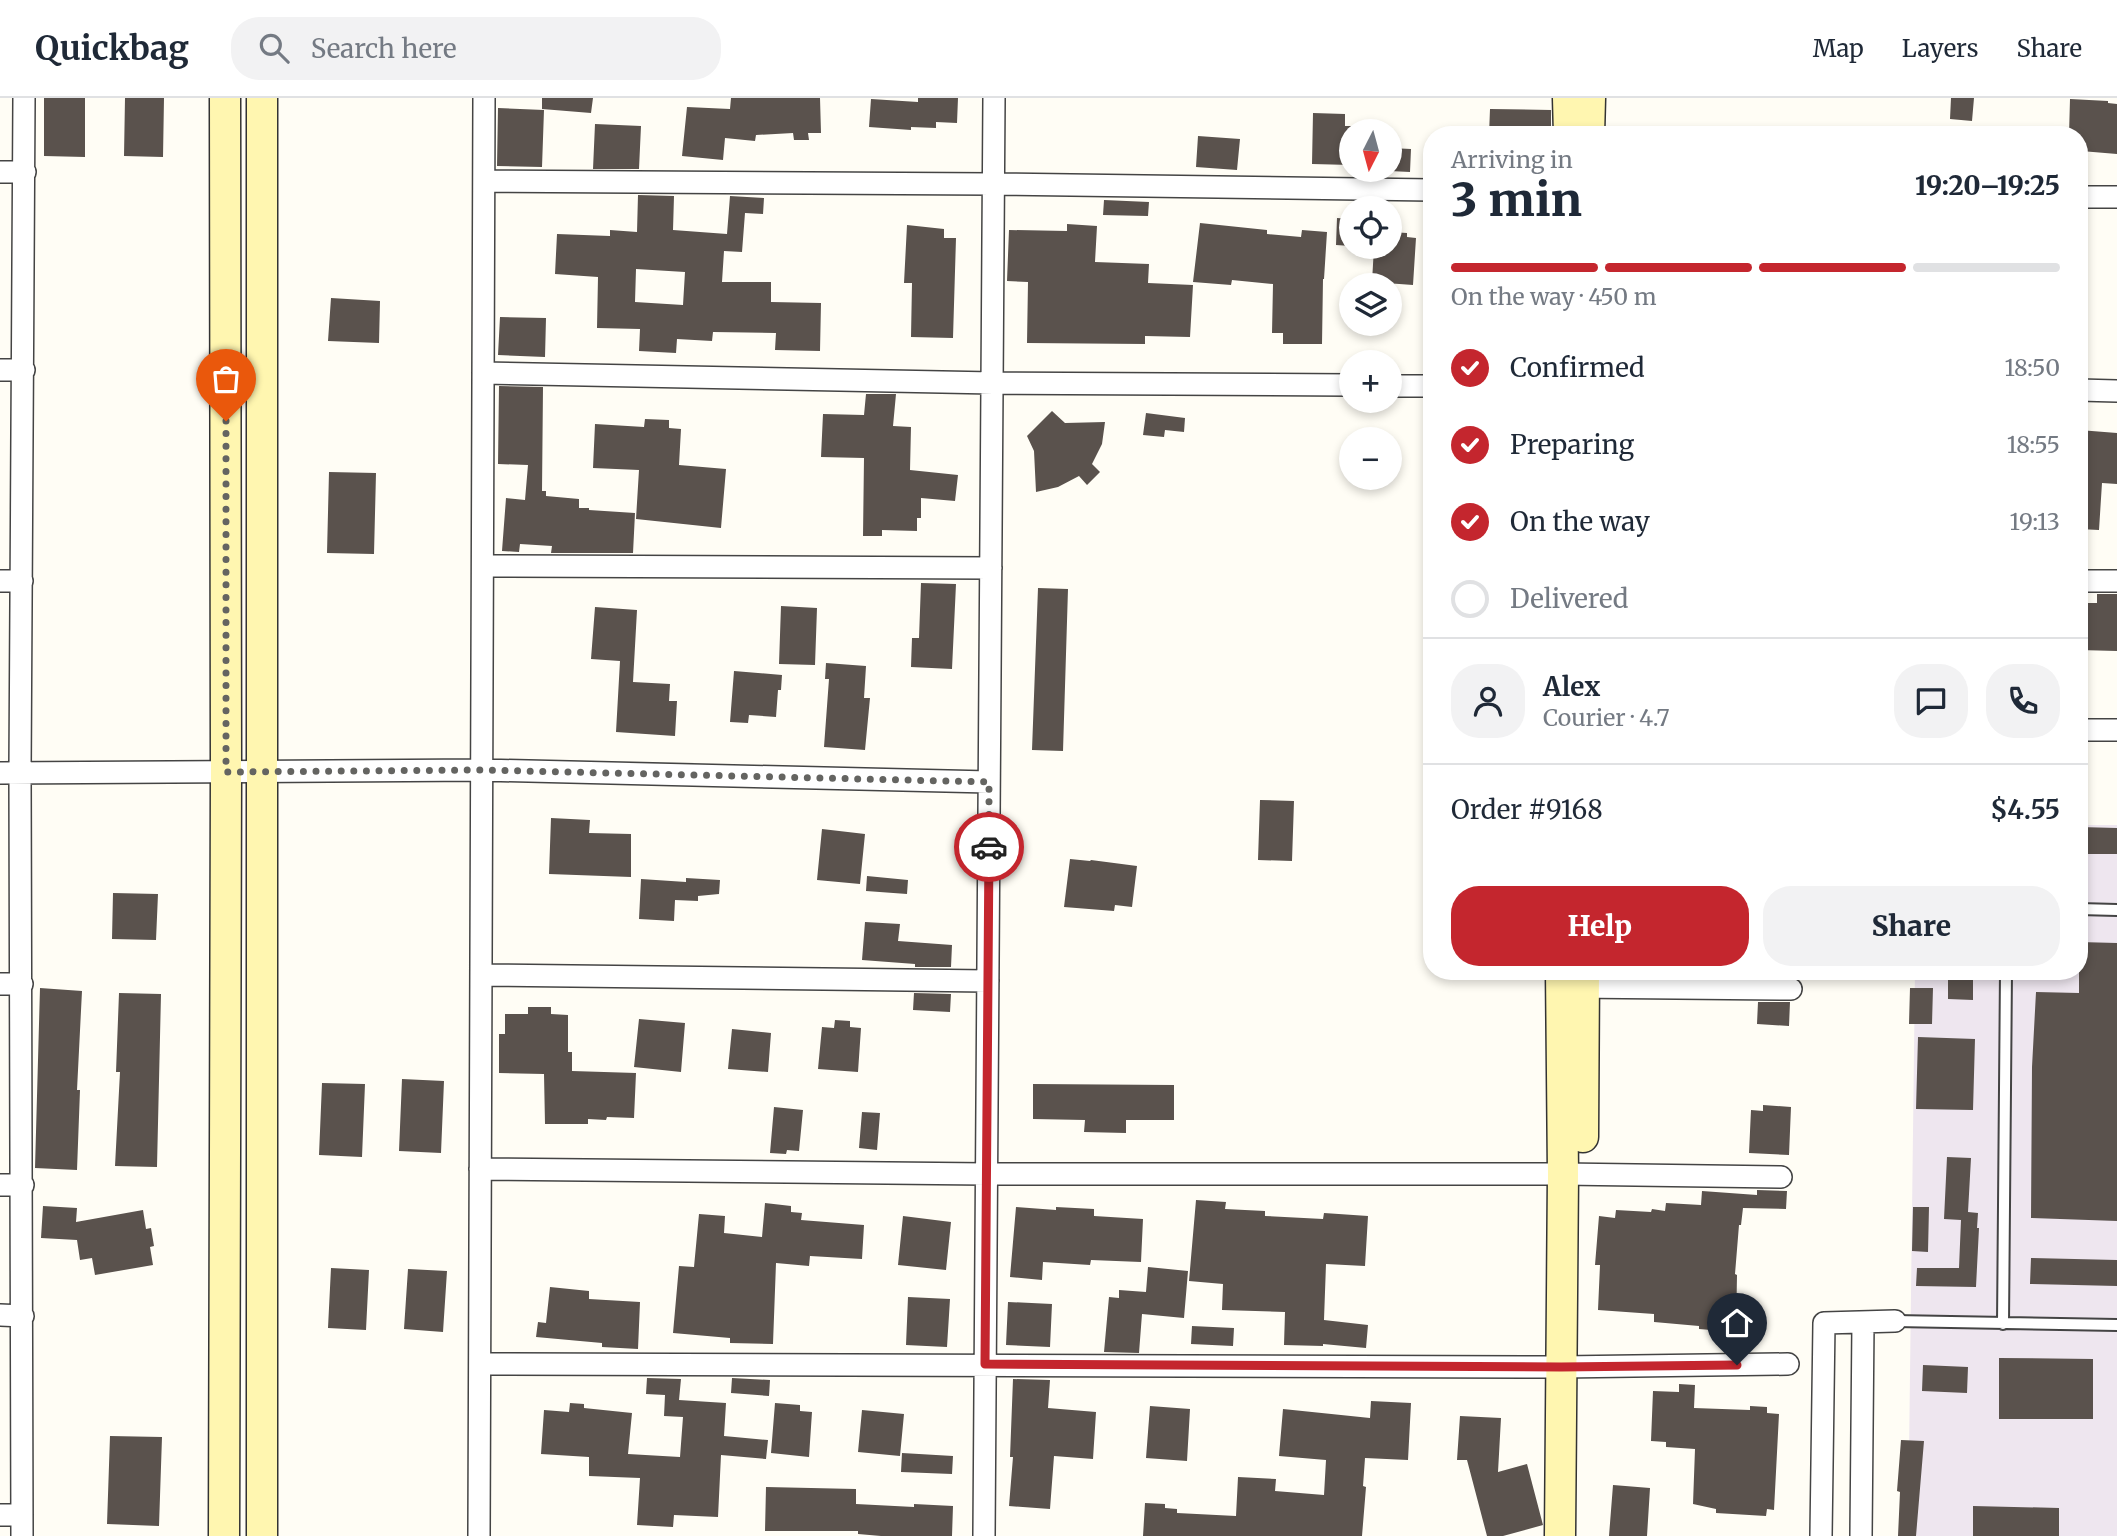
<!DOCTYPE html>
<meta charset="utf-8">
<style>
body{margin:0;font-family:Merriweather,serif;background:#f2f2f3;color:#1f2937;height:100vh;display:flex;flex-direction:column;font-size:26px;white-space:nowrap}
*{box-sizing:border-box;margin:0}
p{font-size:23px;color:#747a83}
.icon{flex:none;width:38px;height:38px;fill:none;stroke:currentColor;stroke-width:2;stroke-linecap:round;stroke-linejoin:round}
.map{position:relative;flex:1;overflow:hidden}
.drawer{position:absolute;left:1423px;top:28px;width:665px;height:854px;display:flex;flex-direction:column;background:#fff;border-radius:28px;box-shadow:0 4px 10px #0003}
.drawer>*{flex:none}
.needle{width:46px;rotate:186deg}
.buttons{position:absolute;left:1339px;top:21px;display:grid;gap:14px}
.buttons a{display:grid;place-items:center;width:63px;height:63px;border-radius:50%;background:#fff;box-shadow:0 4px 10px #0003;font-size:35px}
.pin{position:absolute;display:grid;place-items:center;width:60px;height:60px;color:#fff;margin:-72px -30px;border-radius:50% 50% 50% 0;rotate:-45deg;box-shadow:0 0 7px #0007}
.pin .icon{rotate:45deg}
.courier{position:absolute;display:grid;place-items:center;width:70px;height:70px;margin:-35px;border:5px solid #c4262e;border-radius:50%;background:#fff;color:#222;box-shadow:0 2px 9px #0007}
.summary em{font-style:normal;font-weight:800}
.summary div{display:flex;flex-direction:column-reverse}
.summary{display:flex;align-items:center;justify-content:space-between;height:119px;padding:0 28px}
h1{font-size:46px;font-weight:800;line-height:52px}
.bar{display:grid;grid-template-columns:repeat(4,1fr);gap:10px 7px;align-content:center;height:84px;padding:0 28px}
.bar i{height:9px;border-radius:5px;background:#e0e1e3}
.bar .selected{background:#c4262e}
.bar p{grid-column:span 4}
.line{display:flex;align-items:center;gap:18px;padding:0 28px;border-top:2px solid #e0e1e3}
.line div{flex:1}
.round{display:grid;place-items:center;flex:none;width:74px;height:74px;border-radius:28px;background:#f2f2f3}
ol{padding:0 28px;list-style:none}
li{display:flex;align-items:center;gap:21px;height:77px}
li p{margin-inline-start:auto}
li .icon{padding:7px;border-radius:50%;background:#c4262e;color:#fff;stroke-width:4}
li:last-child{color:#747a83}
li i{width:38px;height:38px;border:4px solid #e0e1e3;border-radius:50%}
.primary-button{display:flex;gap:14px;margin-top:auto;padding:14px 28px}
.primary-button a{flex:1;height:80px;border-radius:28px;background:#c4262e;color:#fff;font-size:28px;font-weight:800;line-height:80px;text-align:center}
.primary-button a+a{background:#f2f2f3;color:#1f2937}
header{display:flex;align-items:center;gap:42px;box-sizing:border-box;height:98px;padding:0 35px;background:#fff;border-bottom:2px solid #e0e1e3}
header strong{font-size:33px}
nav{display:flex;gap:38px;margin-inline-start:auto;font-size:24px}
.search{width:490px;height:63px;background:#f2f2f3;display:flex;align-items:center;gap:18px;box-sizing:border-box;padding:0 24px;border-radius:28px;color:#747a83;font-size:26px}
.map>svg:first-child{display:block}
.industrial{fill:#eee6ef}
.building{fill:#5a524d;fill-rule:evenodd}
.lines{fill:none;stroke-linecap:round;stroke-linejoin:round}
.lane-casing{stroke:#444;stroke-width:14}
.street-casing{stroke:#444;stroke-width:24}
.secondary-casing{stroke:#333;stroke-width:33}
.lane{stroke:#fff;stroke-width:10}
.street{stroke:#fff;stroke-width:21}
.secondary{stroke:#fff6b0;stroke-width:30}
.done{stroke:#646461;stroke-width:7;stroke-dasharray:0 12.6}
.route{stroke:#c4262e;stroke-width:9}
</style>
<header>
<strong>Quickbag</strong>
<div class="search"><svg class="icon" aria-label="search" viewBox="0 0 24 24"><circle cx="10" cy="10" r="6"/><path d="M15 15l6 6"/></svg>Search here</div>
<nav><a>Map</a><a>Layers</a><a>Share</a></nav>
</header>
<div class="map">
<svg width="2117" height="1438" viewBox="0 0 2117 1438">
<rect width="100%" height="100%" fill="#fffdf5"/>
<path class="industrial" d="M 2079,727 L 2117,727 L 2117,1438 L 1908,1438 L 1915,873 L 2079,873 Z"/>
<path class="building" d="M 44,0 L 85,0 L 85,59 L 44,58 Z
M 125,0 L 164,0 L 163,59 L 124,58 Z
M 542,0 L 593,0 L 591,15 L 542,11 Z
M 731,0 L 820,0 L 821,35 L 808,35 L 809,42 L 794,42 L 793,35 L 756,37 L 755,43 L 725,40 L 723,62 L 682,58 L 687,9 L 730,11 Z
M 918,0 L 958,0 L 957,25 L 936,24 L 936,30 L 911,29 L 911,32 L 869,29 L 871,1 L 918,4 Z
M 1951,0 L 1974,0 L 1972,23 L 1950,21 Z
M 2070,1 L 2108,3 L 2108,5 L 2117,6 L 2117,56 L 2081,53 L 2079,37 L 2069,37 Z
M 498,10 L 544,12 L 542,69 L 497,68 Z
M 1490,11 L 1551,12 L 1551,37 L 1489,37 Z
M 1313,15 L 1345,16 L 1345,28 L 1351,28 L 1351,67 L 1312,66 Z
M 595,26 L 641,28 L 639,71 L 593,71 Z
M 1198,38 L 1240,41 L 1237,72 L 1196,69 Z
M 1390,50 L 1411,51 L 1410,74 L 1390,73 Z
M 638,97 L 674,98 L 673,132 L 727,136 L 730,98 L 764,100 L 763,116 L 745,115 L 742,154 L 724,153 L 722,184 L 771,184 L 771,204 L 821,205 L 820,253 L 775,252 L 776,235 L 713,234 L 712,243 L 677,241 L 676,255 L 639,253 L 640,231 L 597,230 L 598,179 L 555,176 L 557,136 L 610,138 L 610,132 L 637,134 ZM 636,171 L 685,174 L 683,207 L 635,204 Z
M 1104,102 L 1149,104 L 1148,118 L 1103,117 Z
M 1337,120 L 1351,121 L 1351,148 L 1336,147 Z
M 1200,125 L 1267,132 L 1267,136 L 1301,139 L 1302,132 L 1327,134 L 1324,181 L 1323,181 L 1322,246 L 1283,246 L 1283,235 L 1272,235 L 1273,186 L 1232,182 L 1231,187 L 1193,184 Z
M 1067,126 L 1097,128 L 1095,164 L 1149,166 L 1148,185 L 1193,187 L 1190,239 L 1145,238 L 1145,246 L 1027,245 L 1028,184 L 1007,183 L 1009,132 L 1067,133 Z
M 907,127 L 944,131 L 944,140 L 956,140 L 953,240 L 911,239 L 912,185 L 904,185 Z
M 1390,134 L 1407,135 L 1407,139 L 1416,140 L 1413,187 L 1372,184 L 1374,149 L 1390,149 Z
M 331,200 L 380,203 L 379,245 L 328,243 Z
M 500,219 L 546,220 L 545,259 L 498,257 Z
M 499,288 L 543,289 L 542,393 L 546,393 L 546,398 L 579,401 L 579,410 L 589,410 L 589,412 L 635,415 L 633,455 L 551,455 L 552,448 L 520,446 L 519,454 L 502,453 L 506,400 L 525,402 L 528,367 L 498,366 Z
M 866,296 L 896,296 L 893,328 L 911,329 L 910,372 L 958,377 L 955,403 L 921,400 L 921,420 L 917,420 L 917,433 L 882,432 L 882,438 L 863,438 L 864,360 L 821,359 L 823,316 L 864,317 Z
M 1052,313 L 1065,325 L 1105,324 L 1102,346 L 1092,366 L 1100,374 L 1087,387 L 1079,378 L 1058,389 L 1036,394 L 1034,353 L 1027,338 Z
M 1146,315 L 1185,320 L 1184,334 L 1165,332 L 1164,339 L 1143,337 Z
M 645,321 L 669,322 L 669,330 L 681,331 L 679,367 L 726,371 L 721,430 L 636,421 L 639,372 L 593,370 L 595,326 L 644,329 Z
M 2079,332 L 2117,335 L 2117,386 L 2102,385 L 2099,432 L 2079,431 Z
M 329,374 L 376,375 L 374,456 L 327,455 Z
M 921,485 L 956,486 L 952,571 L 911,569 L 912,540 L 919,540 Z
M 1038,490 L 1068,491 L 1063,653 L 1032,652 Z
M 2097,496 L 2117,496 L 2117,553 L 2079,552 L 2079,505 L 2097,505 Z
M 781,508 L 817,510 L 815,567 L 779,566 Z
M 595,509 L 637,512 L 633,584 L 670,586 L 669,603 L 677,603 L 675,638 L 616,634 L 620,563 L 591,561 Z
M 826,565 L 866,568 L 864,600 L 870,600 L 865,652 L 824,649 L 829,581 L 825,581 Z
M 734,573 L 782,577 L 781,592 L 778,592 L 776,619 L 749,617 L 748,625 L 730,624 Z
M 1260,702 L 1294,703 L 1292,763 L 1258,762 Z
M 551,720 L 590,722 L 589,735 L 631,736 L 631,779 L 549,776 Z
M 2079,729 L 2117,730 L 2117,756 L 2079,756 Z
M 822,731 L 865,736 L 860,786 L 817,782 Z
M 1070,761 L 1090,763 L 1091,762 L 1137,768 L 1132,809 L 1115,807 L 1114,813 L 1064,809 Z
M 867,778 L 908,782 L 907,796 L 866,793 Z
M 686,780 L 720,782 L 719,796 L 698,798 L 698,803 L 675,802 L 674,823 L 639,821 L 641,781 L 686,784 Z
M 113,795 L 158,796 L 156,842 L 112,841 Z
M 865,824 L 900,826 L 898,843 L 952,847 L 951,869 L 915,869 L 915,866 L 862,862 Z
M 2079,844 L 2117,845 L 2117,1123 L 2031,1120 L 2032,969 L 2036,894 L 2079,895 Z
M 1948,873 L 1973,873 L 1973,902 L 1948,901 Z
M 40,890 L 82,893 L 77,992 L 80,992 L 77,1072 L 35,1070 Z
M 1910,890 L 1933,890 L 1932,926 L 1909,926 Z
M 119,895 L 161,896 L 157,1069 L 115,1068 L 120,974 L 116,974 Z
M 914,895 L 951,896 L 950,914 L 913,912 Z
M 1758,904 L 1790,904 L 1789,928 L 1757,926 Z
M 528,909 L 551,909 L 551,916 L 568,917 L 568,954 L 572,954 L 572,973 L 636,975 L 634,1020 L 607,1019 L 606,1022 L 588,1021 L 588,1026 L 545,1026 L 544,976 L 499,975 L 499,936 L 505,936 L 505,916 L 528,916 Z
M 639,921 L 685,925 L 681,974 L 634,969 Z
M 835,922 L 850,923 L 850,929 L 861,930 L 858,974 L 818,971 L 822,929 L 834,930 Z
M 732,931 L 771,935 L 768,974 L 728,971 Z
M 1918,939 L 1975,941 L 1973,1012 L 1916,1011 Z
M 402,981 L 444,983 L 441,1055 L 399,1053 Z
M 322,985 L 365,986 L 362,1059 L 319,1057 Z
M 1033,986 L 1174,987 L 1174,1022 L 1126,1022 L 1126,1035 L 1084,1034 L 1085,1022 L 1033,1021 Z
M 1763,1007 L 1791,1009 L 1789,1057 L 1749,1055 L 1751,1012 L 1763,1013 Z
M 774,1009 L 803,1012 L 799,1053 L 787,1052 L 786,1056 L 770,1055 Z
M 862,1014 L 880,1015 L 877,1052 L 859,1050 Z
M 1947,1059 L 1971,1060 L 1968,1114 L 1978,1115 L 1977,1130 L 1979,1130 L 1976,1189 L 1916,1188 L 1917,1170 L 1959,1170 L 1961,1122 L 1944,1121 Z
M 1757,1092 L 1787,1093 L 1786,1111 L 1743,1110 L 1741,1127 L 1739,1127 L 1735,1176 L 1737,1177 L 1736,1234 L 1699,1231 L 1699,1228 L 1654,1224 L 1654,1216 L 1598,1212 L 1600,1167 L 1595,1167 L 1599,1118 L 1615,1120 L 1616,1112 L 1651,1114 L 1652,1111 L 1665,1113 L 1666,1105 L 1701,1107 L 1702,1093 L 1757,1097 Z
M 1196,1102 L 1226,1104 L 1225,1111 L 1265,1113 L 1265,1118 L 1323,1121 L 1324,1115 L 1368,1118 L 1365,1168 L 1326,1166 L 1324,1222 L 1368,1227 L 1366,1250 L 1323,1246 L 1323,1248 L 1284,1247 L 1285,1214 L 1222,1212 L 1223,1186 L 1189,1183 Z
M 765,1105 L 791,1108 L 791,1114 L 802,1115 L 801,1122 L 864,1127 L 862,1161 L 810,1158 L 809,1168 L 776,1165 L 773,1246 L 730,1245 L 730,1240 L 673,1235 L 679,1168 L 694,1169 L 699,1116 L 725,1118 L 724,1135 L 762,1139 Z
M 43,1108 L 77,1110 L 76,1124 L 143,1112 L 146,1131 L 151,1130 L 154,1148 L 150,1149 L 153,1167 L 95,1177 L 92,1160 L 80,1162 L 77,1142 L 41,1140 Z
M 1016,1109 L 1056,1112 L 1056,1109 L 1094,1111 L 1094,1118 L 1143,1121 L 1141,1164 L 1091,1162 L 1090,1167 L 1043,1164 L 1042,1182 L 1010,1179 Z
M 1913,1109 L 1929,1109 L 1928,1154 L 1912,1153 Z
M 903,1118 L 951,1124 L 946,1172 L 898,1167 Z
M 2031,1160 L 2117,1162 L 2117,1188 L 2030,1186 Z
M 1148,1169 L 1188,1173 L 1184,1220 L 1142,1216 L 1139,1255 L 1104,1254 L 1109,1199 L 1119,1200 L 1119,1192 L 1146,1194 Z
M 331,1170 L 369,1172 L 366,1232 L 328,1230 Z
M 408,1171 L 447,1173 L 443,1234 L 404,1231 Z
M 550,1189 L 589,1193 L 589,1201 L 640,1204 L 638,1251 L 602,1249 L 602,1245 L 536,1239 L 538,1224 L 546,1225 Z
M 908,1199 L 950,1201 L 947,1249 L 906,1247 Z
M 1008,1204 L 1052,1206 L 1050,1249 L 1006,1247 Z
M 1192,1228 L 1234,1230 L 1233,1248 L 1191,1246 Z
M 1999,1260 L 2093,1261 L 2093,1321 L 1999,1321 Z
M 1923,1267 L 1968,1269 L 1967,1295 L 1922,1293 Z
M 647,1280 L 681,1281 L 679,1302 L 726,1305 L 724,1338 L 768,1342 L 766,1361 L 721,1357 L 718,1419 L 674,1417 L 673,1429 L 637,1427 L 640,1380 L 589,1378 L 589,1359 L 541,1356 L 544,1312 L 569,1314 L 570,1305 L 584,1306 L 584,1310 L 632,1315 L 628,1356 L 680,1359 L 683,1319 L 664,1318 L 665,1297 L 646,1296 Z
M 732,1280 L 770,1282 L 769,1298 L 731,1295 Z
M 1013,1281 L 1050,1282 L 1048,1310 L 1096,1314 L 1093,1361 L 1054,1358 L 1050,1411 L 1009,1408 L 1013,1359 L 1010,1359 Z
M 1679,1286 L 1695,1287 L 1694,1310 L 1750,1312 L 1750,1308 L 1767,1309 L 1767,1315 L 1779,1316 L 1774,1412 L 1767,1411 L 1766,1418 L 1716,1415 L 1716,1411 L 1693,1406 L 1695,1351 L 1666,1349 L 1666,1344 L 1651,1343 L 1653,1293 L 1679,1294 Z
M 1371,1303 L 1411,1305 L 1408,1362 L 1365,1360 L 1363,1388 L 1366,1389 L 1362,1438 L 1143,1438 L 1145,1405 L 1165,1406 L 1165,1410 L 1177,1411 L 1177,1415 L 1236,1418 L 1238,1379 L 1276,1381 L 1275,1393 L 1324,1397 L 1326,1362 L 1279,1358 L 1283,1311 L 1370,1320 Z
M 775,1305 L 800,1307 L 800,1313 L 812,1314 L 809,1359 L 771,1355 Z
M 1150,1308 L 1190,1311 L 1187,1363 L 1146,1360 Z
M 862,1312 L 904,1316 L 900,1358 L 858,1354 Z
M 1460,1318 L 1501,1320 L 1498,1374 L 1527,1366 L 1543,1427 L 1503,1438 L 1487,1438 L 1467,1362 L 1457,1362 Z
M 110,1338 L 162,1339 L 159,1428 L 107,1426 Z
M 1901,1342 L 1924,1343 L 1916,1438 L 1898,1438 L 1900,1394 L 1897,1393 Z
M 902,1355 L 953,1358 L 952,1376 L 901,1374 Z
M 1613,1387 L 1650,1390 L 1647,1438 L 1609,1438 Z
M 766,1389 L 856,1391 L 856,1406 L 914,1409 L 914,1406 L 953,1408 L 952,1438 L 881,1438 L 858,1436 L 858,1433 L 765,1433 Z
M 1973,1408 L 2059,1410 L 2059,1438 L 1973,1438 Z"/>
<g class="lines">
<defs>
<path id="lane" d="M 2079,811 L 2117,812
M 1895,1223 L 2117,1227
M 2003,1226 L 2006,873"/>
<path id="street" d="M 0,74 L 25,74
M 484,83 L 993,86 L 1432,92
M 2079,99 L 2117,99
M 0,272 L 24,272
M 483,275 L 993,285 L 1351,287
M 1390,288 L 1432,288
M 2079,292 L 2117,293
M 483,468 L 991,470
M 0,483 L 22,483
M 2079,483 L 2117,483
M 2079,632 L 2117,632
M 0,675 L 482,672 L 989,684
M 481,877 L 988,883
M 0,886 L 22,886
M 1573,889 L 1791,891
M 480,1071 L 986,1076 L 1563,1076 L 1781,1079
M 0,1087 L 23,1087
M 0,1217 L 23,1218
M 480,1266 L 1561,1269 L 1788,1266
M 0,1417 L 22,1417
M 22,1438 L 20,675 L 24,0
M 479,1438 L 484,0
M 984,1438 L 994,0
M 1821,1438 L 1824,1225 L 1895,1223
M 1861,1438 L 1863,1225"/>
<path id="secondary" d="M 1568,0 L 1569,37
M 1589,37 L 1590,0
M 1583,1039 L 1584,873
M 224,1438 L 226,674 L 225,0
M 262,1438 L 262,0
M 1560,1438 L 1563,1076 L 1561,873"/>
</defs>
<use href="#lane" class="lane-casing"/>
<use href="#street" class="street-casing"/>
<use href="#secondary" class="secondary-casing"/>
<use href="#lane" class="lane"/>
<use href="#street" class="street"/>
<use href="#secondary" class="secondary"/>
</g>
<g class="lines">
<path class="done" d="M 226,323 L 226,674 L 482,672 L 989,684 L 989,749"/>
<path class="route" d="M 989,749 L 985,1266 L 1561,1269 L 1737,1267"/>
</g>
</svg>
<div class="buttons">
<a><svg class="needle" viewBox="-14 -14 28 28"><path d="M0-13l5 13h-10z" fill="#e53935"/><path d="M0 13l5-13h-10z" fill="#747a83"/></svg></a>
<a><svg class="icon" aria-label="locate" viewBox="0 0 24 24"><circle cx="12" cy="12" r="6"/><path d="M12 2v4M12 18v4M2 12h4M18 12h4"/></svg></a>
<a><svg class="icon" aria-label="layers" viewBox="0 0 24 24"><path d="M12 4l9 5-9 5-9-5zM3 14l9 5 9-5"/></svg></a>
<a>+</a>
<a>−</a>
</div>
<div class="pin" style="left:226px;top:323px;background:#ea580c"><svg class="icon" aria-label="bag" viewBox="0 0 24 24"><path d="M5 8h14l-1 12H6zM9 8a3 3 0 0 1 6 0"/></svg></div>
<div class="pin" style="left:1737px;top:1267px;background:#1f2937"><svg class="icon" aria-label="home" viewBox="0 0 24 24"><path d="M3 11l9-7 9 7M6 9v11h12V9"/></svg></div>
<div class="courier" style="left:989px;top:749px"><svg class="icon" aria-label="car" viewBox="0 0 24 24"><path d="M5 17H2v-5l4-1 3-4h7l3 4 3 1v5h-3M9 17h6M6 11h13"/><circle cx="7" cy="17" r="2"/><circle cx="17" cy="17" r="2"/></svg></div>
<section class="drawer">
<div class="summary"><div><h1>3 min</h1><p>Arriving in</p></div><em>19:20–19:25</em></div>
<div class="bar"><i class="selected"></i><i class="selected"></i><i class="selected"></i><i></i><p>On the way · 450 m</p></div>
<ol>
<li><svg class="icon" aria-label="check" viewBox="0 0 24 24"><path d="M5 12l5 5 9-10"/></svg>Confirmed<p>18:50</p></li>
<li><svg class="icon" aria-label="check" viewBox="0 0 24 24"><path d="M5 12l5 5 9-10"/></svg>Preparing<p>18:55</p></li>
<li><svg class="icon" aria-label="check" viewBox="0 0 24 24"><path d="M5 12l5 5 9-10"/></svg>On the way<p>19:13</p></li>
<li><i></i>Delivered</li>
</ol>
<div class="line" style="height:126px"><a class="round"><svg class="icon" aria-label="person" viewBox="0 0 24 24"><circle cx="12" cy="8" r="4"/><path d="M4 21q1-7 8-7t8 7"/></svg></a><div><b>Alex</b><p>Courier · 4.7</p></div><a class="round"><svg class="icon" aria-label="chat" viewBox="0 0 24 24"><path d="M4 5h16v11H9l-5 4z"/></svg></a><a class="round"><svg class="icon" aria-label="phone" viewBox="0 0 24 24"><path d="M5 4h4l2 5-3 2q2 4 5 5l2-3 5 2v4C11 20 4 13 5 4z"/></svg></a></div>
<div class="line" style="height:91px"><div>Order #9168</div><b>$4.55</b></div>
<div class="primary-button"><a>Help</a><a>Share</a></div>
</section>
</div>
